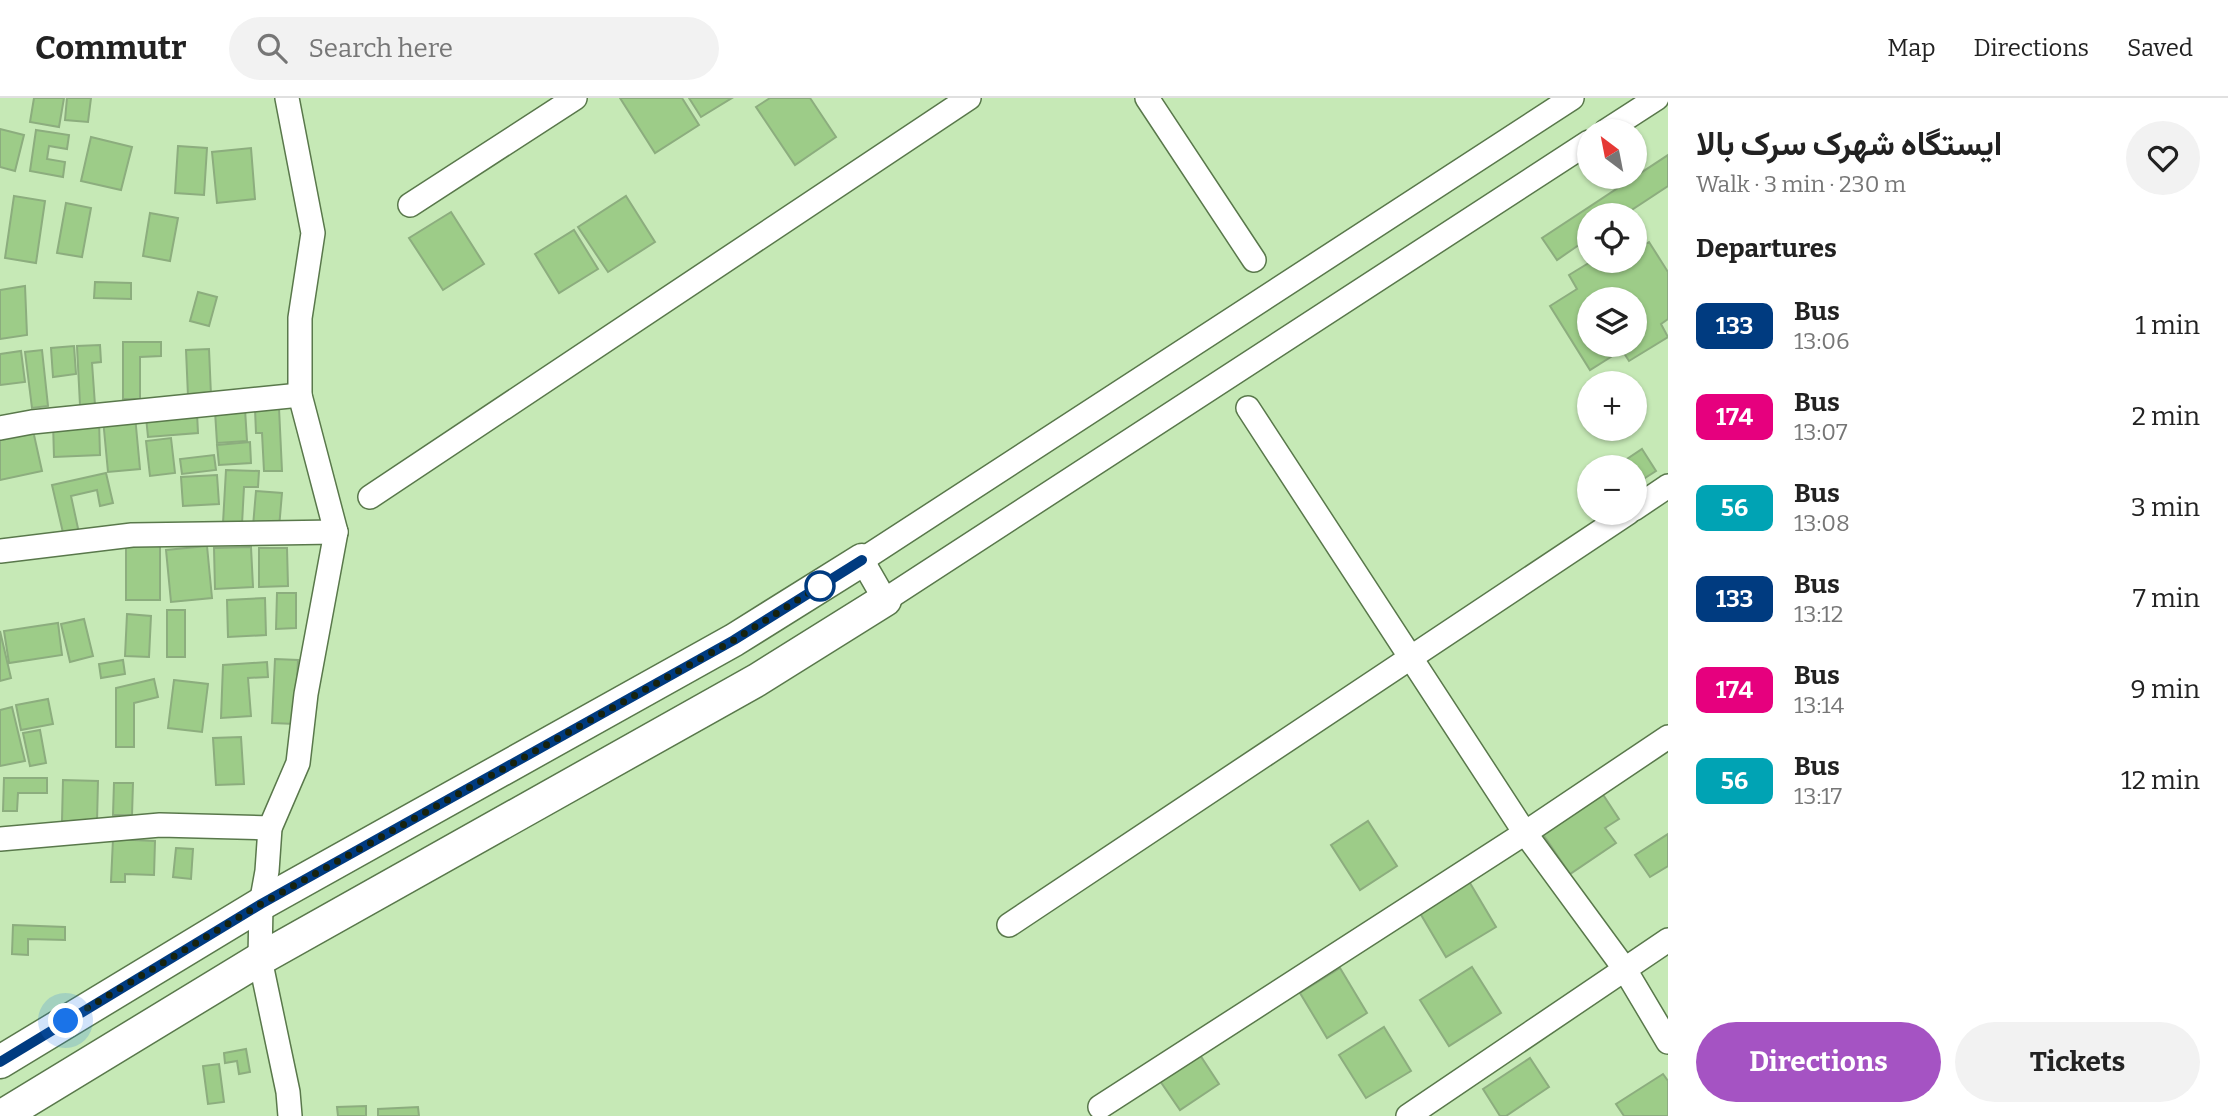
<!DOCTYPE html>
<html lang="en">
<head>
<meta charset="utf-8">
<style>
	:root { --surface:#fff; --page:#f2f2f2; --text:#222; --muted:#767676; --line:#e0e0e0; --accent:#a553c3 }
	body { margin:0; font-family:Bitter,Vazirmatn,serif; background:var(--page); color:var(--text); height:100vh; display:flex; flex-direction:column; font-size:26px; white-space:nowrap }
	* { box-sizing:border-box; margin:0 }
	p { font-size:23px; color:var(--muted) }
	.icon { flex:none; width:38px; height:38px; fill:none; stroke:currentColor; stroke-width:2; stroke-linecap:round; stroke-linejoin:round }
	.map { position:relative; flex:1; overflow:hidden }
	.drawer { display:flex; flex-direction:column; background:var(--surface); width:560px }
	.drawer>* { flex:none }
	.badge { padding:0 14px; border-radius:10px; font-size:24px; line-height:46px }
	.needle { width:46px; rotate:328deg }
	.buttons { position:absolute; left:1577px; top:21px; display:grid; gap:14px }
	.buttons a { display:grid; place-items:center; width:70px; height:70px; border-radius:50%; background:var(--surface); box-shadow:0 2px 5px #0004; font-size:35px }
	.you { position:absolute; width:35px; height:35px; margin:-18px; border:5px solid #fff; border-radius:50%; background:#1a73e8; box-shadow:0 0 0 10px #1a73e833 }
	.map>.badge { position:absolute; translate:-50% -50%; box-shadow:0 0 0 4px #fff }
	h2 { padding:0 28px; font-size:26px; line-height:63px }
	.round { display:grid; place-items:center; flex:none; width:74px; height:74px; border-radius:37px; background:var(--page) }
	.summary { display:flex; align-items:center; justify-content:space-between; height:119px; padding:0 28px }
	h1 { font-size:33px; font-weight:700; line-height:52px }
	.cta { display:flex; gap:14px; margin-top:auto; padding:14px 28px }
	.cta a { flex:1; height:80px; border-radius:42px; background:var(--accent); color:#fff; font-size:28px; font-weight:700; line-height:80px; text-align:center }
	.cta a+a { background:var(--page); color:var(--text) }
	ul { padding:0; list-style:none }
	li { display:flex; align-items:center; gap:21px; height:91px; padding:0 28px }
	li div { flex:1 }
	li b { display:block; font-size:26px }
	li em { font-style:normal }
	li .badge { min-width:77px; font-weight:700; text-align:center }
	header { display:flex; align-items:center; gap:42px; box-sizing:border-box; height:98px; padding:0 35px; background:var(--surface); border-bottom:2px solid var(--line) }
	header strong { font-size:33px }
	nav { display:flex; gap:38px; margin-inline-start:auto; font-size:24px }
	.search { width:490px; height:63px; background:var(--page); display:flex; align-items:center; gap:18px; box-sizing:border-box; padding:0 24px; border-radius:38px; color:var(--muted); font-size:26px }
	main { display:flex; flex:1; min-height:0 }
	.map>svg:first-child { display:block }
	.building { fill:#9dcc88; stroke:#8cad7e; stroke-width:2; fill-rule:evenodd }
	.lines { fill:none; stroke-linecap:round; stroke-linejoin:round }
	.street-casing { stroke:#59784b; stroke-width:26 }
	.secondary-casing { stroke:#59784b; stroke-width:35 }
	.street { stroke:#fff; stroke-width:23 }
	.secondary { stroke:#fff; stroke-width:32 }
	.line-casing { stroke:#fff; stroke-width:16 }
	.line { stroke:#003b80; stroke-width:10 }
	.walk { stroke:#162310; stroke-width:7; stroke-dasharray:0 12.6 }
	.stop-dot { fill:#fff; stroke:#003b80; stroke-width:3.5 }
</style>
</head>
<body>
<header>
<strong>Commutr</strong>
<div class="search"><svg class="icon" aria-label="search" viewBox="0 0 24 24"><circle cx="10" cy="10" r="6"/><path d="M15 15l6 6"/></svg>Search here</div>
<nav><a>Map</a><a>Directions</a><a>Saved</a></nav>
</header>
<main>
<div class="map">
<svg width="1668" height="1018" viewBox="0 0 1668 1018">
	<rect width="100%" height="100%" fill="#c6e9b6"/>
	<!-- building -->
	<g class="building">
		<polygon points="34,0 64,0 59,29 30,24"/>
		<polygon points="67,0 91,0 88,24 65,22"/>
		<polygon points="620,0 682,0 699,27 655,55"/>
		<polygon points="689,0 732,0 701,19"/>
		<polygon points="770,0 810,0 836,39 795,67 756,9"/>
		<polygon points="0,31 24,37 15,73 0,69"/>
		<polygon points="36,32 69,37 67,51 49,48 47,61 65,64 63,79 30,73"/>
		<polygon points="91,39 132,49 121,92 81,83"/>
		<polygon points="178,48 207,50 204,97 175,95"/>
		<polygon points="251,50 255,101 217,105 212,54"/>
		<polygon points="1668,57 1668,88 1624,117 1589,117 1589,140 1557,162 1542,140"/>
		<polygon points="14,98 45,103 36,165 5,160"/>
		<polygon points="626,98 655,144 608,174 578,129"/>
		<polygon points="66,105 91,110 82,159 57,155"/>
		<polygon points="451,114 484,166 443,192 409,140"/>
		<polygon points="150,115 178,120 170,163 143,158"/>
		<polygon points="574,132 598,171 559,195 535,156"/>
		<path d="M1649,144l19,30v47l-7,5 7,13 -39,24 -7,-11 -32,20 -40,-64 27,-17 -8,-14 23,-14h42v-10zM1589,201h45v46h-45z"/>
		<polygon points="95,184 131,185 131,201 94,200"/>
		<polygon points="25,188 27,237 0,241 0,192"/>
		<polygon points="198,194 217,199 209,228 190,223"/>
		<polygon points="123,244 161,244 161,258 140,259 140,301 123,301"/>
		<polygon points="100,247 101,264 92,265 95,307 80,307 77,248"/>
		<polygon points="74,248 76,276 53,279 51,250"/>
		<polygon points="209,251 211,297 188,298 186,252"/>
		<polygon points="42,252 48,308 32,310 25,254"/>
		<polygon points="21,253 25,284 0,287 0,256"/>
		<polygon points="279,310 282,373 264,373 262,335 256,335 255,311"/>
		<polygon points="245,311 247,343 217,345 215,313"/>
		<polygon points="197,315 198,335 148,339 146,319"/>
		<polygon points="135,318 140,371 108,374 103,321"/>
		<polygon points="99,322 100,357 54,359 53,324"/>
		<polygon points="32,328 42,373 0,382 0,333"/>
		<polygon points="171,340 175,375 150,378 146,343"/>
		<polygon points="250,344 251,365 219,367 217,347"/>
		<polygon points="1642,351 1656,373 1634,387 1634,369 1615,369"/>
		<polygon points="214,357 216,372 182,376 180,361"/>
		<polygon points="226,372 259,373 258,389 244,389 242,426 223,425"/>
		<polygon points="106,375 113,405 100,408 97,392 71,398 79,435 64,439 52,387"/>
		<polygon points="217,377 219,406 183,408 181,379"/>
		<polygon points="256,393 282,395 279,430 253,428"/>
		<rect x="126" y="447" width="34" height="55"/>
		<polygon points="207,448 212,500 171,504 166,452"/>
		<polygon points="251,449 253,489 215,491 214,450"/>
		<polygon points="259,450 287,450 288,488 259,489"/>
		<polygon points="277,495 296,495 296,530 276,531"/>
		<polygon points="265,500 266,537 228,539 227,502"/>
		<rect x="167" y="512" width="18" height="47"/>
		<polygon points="127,516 151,518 149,559 125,558"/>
		<polygon points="84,521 93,558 70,564 61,526"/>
		<polygon points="58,525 62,557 9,565 4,533"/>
		<polygon points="0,533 11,580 0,583"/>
		<polygon points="275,561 298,562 295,626 272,625"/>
		<polygon points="123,562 125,576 101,580 99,566"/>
		<polygon points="267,564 268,579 248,580 251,618 221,620 223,567"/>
		<polygon points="154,581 158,599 134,605 134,649 116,649 116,590"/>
		<polygon points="174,582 208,586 202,634 168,630"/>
		<polygon points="48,601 53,626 21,632 16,607"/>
		<polygon points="12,609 25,663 0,668 0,612"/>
		<polygon points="40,632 46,665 30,668 23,635"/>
		<polygon points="241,639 244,686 216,687 213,640"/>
		<polygon points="4,680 47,680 47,695 18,695 17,713 3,713"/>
		<polygon points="63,682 98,683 97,724 62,723"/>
		<polygon points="114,685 133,685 132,717 113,717"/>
		<polygon points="1598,689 1619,721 1605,730 1616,745 1570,776 1538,729"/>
		<polygon points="1368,723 1397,768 1360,792 1331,747"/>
		<polygon points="1668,736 1668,768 1650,779 1635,757"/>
		<polygon points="113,741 155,743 154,777 125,776 125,784 111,784"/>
		<polygon points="176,750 193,751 191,781 173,779"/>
		<polygon points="1467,780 1496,829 1446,859 1417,810"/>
		<polygon points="13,827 65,829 65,842 28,841 28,857 12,856"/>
		<polygon points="1472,869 1501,915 1449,948 1420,902"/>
		<polygon points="1340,870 1367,915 1327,940 1300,895"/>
		<polygon points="1384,929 1411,973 1366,1000 1339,957"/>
		<polygon points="246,951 250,974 239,976 237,963 225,965 224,955"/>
		<polygon points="1198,954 1219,986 1180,1012 1158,980"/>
		<polygon points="1530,960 1549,989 1506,1018 1500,1018 1483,991"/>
		<polygon points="219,966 224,1004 208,1006 203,968"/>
		<polygon points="1663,976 1668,983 1668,1018 1624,1018 1616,1006"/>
		<polygon points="366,1008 366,1018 338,1018 337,1009"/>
		<polygon points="418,1009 419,1018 378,1018 378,1011"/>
	</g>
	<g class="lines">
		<!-- street casing -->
		<g class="street-casing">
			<g id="street">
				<polyline points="287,0 313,135 300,220 300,297 336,434 306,596 298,665 270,730 267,773 261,806 260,861 288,994 290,1018"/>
				<polyline points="1147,0 1254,162"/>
				<polyline points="1572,0 862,462 885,502 1589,44"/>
				<polyline points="1606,33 1657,0"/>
				<polyline points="410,107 575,0"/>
				<polyline points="1248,310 1525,735 1624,870 1668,944"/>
				<polyline points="0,330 32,324 300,297"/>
				<polyline points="370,399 969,0"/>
				<polyline points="1634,411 1668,388"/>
				<polyline points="0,453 132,437 336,434"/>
				<polyline points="0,741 160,727 270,730"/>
				<polyline points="1009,827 1628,415"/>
				<polyline points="1100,1009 1525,735 1668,639"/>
				<polyline points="1408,1018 1668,842"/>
			</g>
		</g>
		<!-- secondary casing -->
		<g class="secondary-casing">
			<g id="secondary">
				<polyline points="0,964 261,806 734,542 862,462"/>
				<polyline points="2,1018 260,861 757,582 885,502"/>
			</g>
		</g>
		<!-- street -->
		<use href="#street" class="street"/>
		<!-- secondary -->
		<use href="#secondary" class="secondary"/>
	</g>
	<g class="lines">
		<!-- line casing -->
		<g class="line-casing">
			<polyline id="line" points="0,964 261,806 734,542 862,462"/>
		</g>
		<!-- line -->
		<use href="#line" class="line"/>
		<!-- walk -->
		<polyline class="walk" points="66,923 261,806 734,542 820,488"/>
	</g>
	<!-- markers -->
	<circle class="stop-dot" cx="820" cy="488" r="14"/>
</svg>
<div class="buttons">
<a><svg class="needle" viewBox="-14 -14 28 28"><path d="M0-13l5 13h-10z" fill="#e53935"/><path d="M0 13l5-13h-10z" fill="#767676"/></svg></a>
<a><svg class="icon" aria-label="locate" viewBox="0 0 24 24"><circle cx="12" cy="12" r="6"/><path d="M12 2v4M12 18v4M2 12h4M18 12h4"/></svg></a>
<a><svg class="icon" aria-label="layers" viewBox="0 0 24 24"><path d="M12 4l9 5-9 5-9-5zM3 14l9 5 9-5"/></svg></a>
<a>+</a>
<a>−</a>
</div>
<div class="you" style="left:66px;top:923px"></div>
</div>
<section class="drawer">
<div class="summary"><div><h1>ایستگاه شهرک سرک بالا</h1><p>Walk · 3 min · 230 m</p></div><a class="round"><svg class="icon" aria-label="heart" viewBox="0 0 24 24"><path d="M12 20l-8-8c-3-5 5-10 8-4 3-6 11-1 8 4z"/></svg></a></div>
<h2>Departures</h2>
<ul>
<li><span class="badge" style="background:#003b80;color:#fff">133</span><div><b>Bus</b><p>13:06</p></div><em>1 min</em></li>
<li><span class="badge" style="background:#e6007e;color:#fff">174</span><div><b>Bus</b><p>13:07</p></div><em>2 min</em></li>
<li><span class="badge" style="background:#00a3b4;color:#fff">56</span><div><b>Bus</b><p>13:08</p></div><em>3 min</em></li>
<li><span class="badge" style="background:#003b80;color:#fff">133</span><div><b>Bus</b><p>13:12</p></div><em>7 min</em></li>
<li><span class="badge" style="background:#e6007e;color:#fff">174</span><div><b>Bus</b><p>13:14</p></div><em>9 min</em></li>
<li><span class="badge" style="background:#00a3b4;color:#fff">56</span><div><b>Bus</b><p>13:17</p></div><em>12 min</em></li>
</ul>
<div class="cta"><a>Directions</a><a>Tickets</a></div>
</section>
</main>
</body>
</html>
